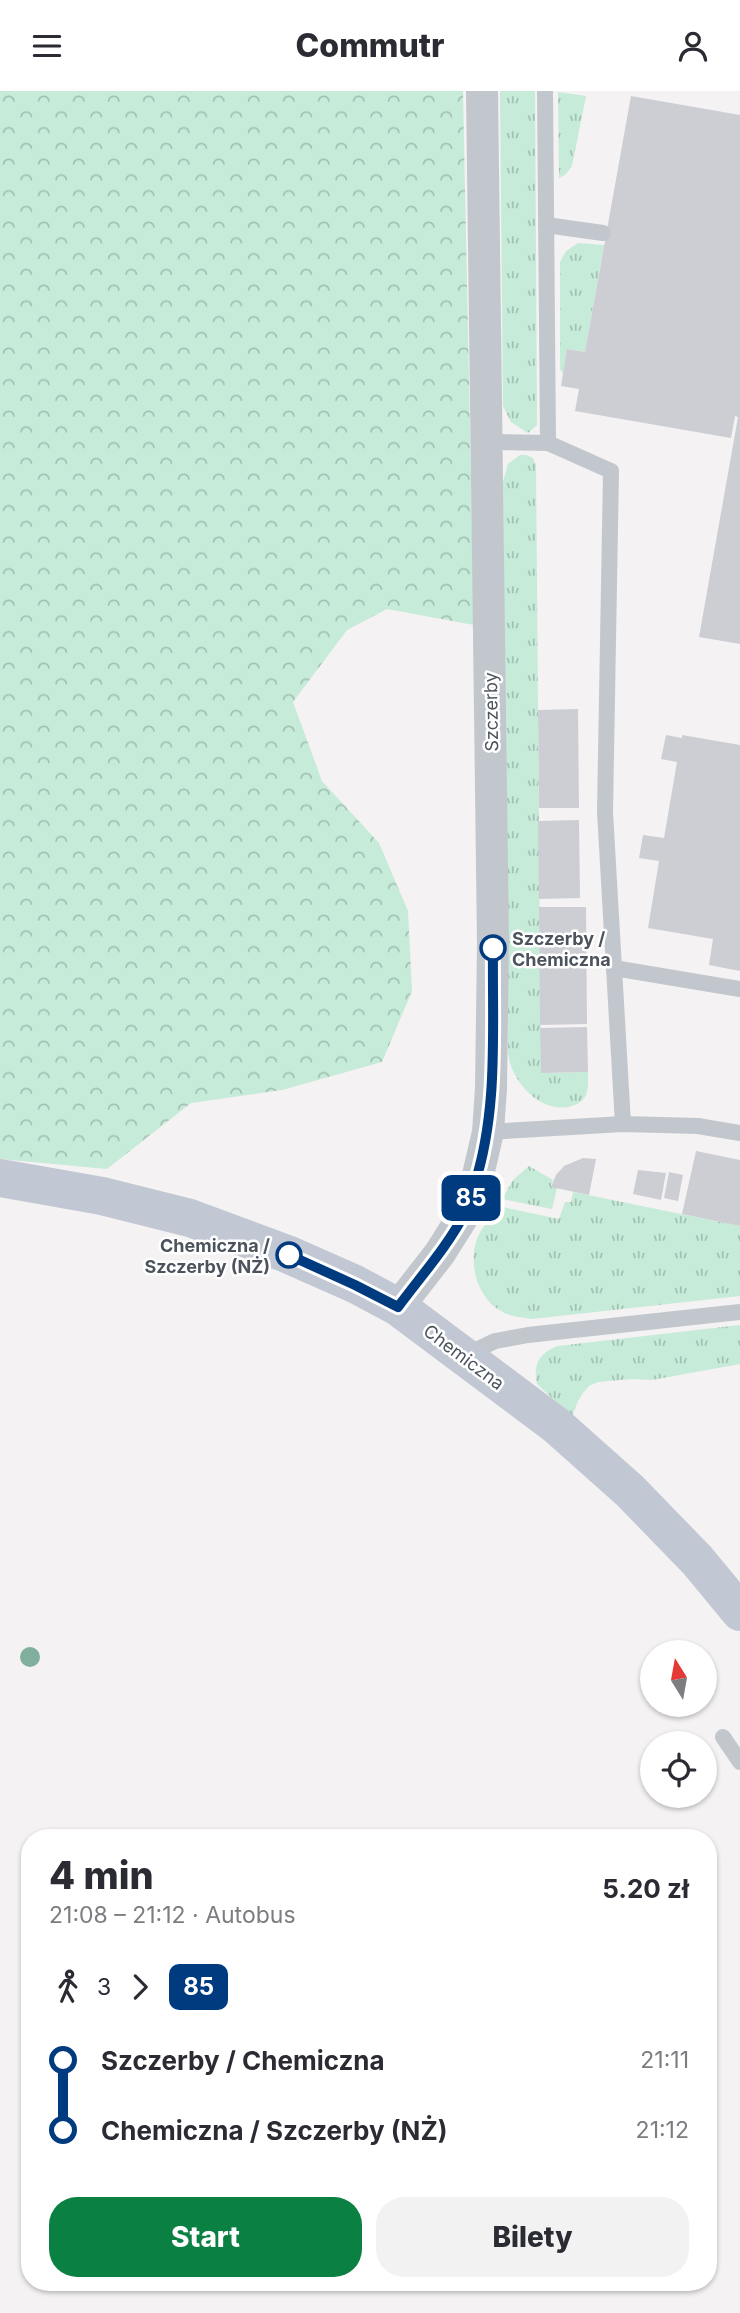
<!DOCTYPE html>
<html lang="pl">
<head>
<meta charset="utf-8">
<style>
	:root { --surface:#fff; --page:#f2f2f3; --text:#2b2b33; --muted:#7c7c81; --accent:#0b8043 }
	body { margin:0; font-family:Inter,sans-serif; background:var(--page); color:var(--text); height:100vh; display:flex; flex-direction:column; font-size:26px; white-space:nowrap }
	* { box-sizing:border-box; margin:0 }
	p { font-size:23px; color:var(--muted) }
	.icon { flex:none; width:38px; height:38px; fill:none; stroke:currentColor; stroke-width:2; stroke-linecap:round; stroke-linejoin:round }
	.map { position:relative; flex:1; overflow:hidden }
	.panel { position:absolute; left:21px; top:1738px; width:696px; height:462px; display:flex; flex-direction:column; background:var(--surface); border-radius:28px; box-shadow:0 2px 5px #0004 }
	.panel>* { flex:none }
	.badge { padding:0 14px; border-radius:10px; font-size:24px; line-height:46px }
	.needle { width:46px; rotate:349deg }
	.buttons { position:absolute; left:640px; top:1549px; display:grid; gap:14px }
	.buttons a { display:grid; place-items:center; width:77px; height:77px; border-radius:50%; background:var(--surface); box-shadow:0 2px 5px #0004; font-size:35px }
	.map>.badge { position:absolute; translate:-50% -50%; box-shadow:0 0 0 4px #fff }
	.legs { display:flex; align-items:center; gap:10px; height:77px; padding:0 28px; font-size:23px }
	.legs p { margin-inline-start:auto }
	.summary { display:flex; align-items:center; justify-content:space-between; height:119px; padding:0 28px }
	h1 { font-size:38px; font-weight:800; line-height:52px }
	.primary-button { display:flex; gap:14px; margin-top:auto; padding:14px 28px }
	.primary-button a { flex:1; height:80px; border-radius:28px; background:var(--accent); color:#fff; font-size:28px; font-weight:800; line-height:80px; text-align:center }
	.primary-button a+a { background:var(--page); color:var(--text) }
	ul { padding:0 28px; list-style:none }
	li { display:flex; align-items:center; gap:24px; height:70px; font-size:26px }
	li i { display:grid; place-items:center; width:10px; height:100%; margin:0 9px; background:currentColor }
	li i::after { content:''; width:18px; height:18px; margin:-9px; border:5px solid; border-radius:50%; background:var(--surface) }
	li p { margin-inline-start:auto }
	li:first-child i { background:linear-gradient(#0000 50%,currentColor 0) }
	li:last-child i { background:linear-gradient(currentColor 50%,#0000 0) }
	header { display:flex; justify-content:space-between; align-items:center; height:91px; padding:0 28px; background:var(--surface); font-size:32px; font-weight:800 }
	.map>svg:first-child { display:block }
	.grass { fill:url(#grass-tufts) }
	.forest { fill:url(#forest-crowns) }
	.building { fill:#cdced3 }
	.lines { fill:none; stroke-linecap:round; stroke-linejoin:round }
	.lane { stroke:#c2c7ce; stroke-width:16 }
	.street { stroke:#c2c7ce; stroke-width:32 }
	.secondary { stroke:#c2c8d3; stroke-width:38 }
	.tree { fill:#81af9d }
	.line-1-casing { stroke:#fff; stroke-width:16 }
	.line-1 { stroke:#003b80; stroke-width:10 }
	.stop-1-dot { fill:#fff; stroke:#003b80; stroke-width:3.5 }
	.labels { text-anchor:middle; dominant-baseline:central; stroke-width:5; stroke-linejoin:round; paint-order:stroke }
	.street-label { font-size:18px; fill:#4c535d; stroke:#fff }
	.stop-label { font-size:18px; font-weight:bold; fill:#4c535d; stroke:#fff; text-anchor:start }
</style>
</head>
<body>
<header><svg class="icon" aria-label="menu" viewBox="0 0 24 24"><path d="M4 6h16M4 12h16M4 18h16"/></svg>Commutr<svg class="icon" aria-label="person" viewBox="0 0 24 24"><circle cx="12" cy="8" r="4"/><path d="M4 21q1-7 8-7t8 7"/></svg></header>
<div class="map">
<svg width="740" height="2222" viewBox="0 0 740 2222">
	<defs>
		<pattern id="grass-tufts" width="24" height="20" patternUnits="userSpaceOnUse" patternTransform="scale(1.75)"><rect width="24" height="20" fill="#c6ebd9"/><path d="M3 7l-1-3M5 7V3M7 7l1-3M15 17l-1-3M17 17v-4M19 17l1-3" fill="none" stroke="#a3c1b3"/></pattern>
		<pattern id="forest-crowns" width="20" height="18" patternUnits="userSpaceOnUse" patternTransform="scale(1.75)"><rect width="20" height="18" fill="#c6ebd9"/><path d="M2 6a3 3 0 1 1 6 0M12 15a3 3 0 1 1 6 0" fill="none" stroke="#a3c1b3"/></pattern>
	</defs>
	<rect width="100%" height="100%" fill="#f4f2f2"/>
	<!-- grass -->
	<g class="grass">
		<polygon points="500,0 535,0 537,334 528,342 511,331 503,315"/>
		<polygon points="558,1 586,5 572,75 565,84 559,87"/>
		<polygon points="578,152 604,154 585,261 568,258 563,283 560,278 560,171 566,160"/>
		<path d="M520,364h6l7,3 3,7 5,608 47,-1c0,7 1,16 -2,23 -3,7 -10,10 -18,12 -29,5 -57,-26 -60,-54l-5,-571 5,-18z"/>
		<polygon points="529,1075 553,1089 551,1095 557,1097 552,1118 502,1108 513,1089"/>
		<path d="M573,1101l167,34v70l-208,23c-11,-2 -22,-2 -31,-8 -24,-13 -33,-48 -24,-72 5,-12 14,-22 21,-33l61,13 6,-17h6z"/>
		<path d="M740,1234v39l-88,16 -20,-1 -34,3 -9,4 -6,7 -5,8 -6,16 -35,-33c-4,-20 2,-31 21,-38z"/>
	</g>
	<!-- forest -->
	<polygon class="forest" points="0,0 463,0 474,534 387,518 347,539 293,611 322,690 379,752 408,820 412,900 382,971 282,999 191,1012 107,1078 0,1068"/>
	<!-- building -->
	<g class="building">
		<polygon points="631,5 740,24 740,553 699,546 738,326 735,325 731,347 575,320 579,298 561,295 567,258 585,261"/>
		<polygon points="578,618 579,717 539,717 538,619"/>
		<polygon points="666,644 682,647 682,644 740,654 740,880 709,874 713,848 648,837 659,770 639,767 643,744 664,747 677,671 661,668"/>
		<polygon points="579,729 580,807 539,808 538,730"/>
		<polygon points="539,816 586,816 587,933 540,934"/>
		<polygon points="587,936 588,981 541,982 540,937"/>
		<polygon points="696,1060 740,1069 740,1135 682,1123"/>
		<polygon points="583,1067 596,1068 589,1104 551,1096 556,1084 564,1075"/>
		<polygon points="638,1079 666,1082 661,1109 633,1103"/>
		<polygon points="669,1081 683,1084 678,1110 664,1107"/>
	</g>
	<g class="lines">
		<!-- lane -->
		<g class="lane">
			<polyline points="546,134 603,142"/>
			<polyline points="488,351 548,352 545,0"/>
			<polyline points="548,352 611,380 605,721 623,1033"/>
			<polyline points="614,877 740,898"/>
			<polyline points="488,1041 623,1033 698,1035 740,1042"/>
			<polyline points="466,1264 495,1250 528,1244 740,1221"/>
			<polyline points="723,1646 740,1671"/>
		</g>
		<!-- street -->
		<polyline class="street" points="398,1216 440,1162 467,1119 478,1084 488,1041 491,997 493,853 482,0"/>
		<!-- secondary -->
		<polyline class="secondary" points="0,1087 102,1105 190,1127 287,1163 355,1193 398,1216 557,1335 630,1400 697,1469 740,1521"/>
	</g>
	<!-- trees -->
	<circle class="tree" cx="30" cy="1566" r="10"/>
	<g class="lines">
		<!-- line-1 casing -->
		<g class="line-1-casing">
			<path id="line-1" d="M289,1164l66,30 43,22c23,-31 50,-61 68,-96 4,-7 6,-17 8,-25 25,-76 18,-159 19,-238"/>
		</g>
		<!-- line-1 -->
		<use href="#line-1" class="line-1"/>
	</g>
	<!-- markers -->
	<g class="stop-1-dot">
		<circle cx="493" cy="857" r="12"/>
		<circle cx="289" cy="1164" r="12"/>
	</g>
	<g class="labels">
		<!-- street labels -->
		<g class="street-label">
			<text transform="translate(491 621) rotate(-91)">Szczerby</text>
			<text transform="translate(464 1266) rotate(37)">Chemiczna</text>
		</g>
		<!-- stop labels -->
		<g class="stop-label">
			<text x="512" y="847">Szczerby /<tspan x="512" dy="21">Chemiczna</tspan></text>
			<text x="270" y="1154" text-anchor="end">Chemiczna /<tspan x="270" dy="21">Szczerby (NŻ)</tspan></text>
		</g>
	</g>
</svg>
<div class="buttons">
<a><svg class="needle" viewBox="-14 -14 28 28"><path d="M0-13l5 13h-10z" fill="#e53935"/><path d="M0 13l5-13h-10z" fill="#7c7c81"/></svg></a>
<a><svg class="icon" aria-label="locate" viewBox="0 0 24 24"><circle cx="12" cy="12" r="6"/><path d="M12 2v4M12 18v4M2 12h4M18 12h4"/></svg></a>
</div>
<b class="badge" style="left:471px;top:1107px;background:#003b80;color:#fff">85</b>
<section class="panel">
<div class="summary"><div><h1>4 min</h1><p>21:08 – 21:12 · Autobus</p></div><b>5.20 zł</b></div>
<div class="legs"><svg class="icon" aria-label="walk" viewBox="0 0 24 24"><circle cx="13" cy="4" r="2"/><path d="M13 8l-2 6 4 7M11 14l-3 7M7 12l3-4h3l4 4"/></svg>3<svg class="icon" aria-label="forward" viewBox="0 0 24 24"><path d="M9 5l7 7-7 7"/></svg><b class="badge" style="background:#003b80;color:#fff">85</b></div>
<ul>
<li><i style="color:#003b80"></i><b>Szczerby / Chemiczna</b><p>21:11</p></li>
<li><i style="color:#003b80"></i><b>Chemiczna / Szczerby (NŻ)</b><p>21:12</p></li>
</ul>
<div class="primary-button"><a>Start</a><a>Bilety</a></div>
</section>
</div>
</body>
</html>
